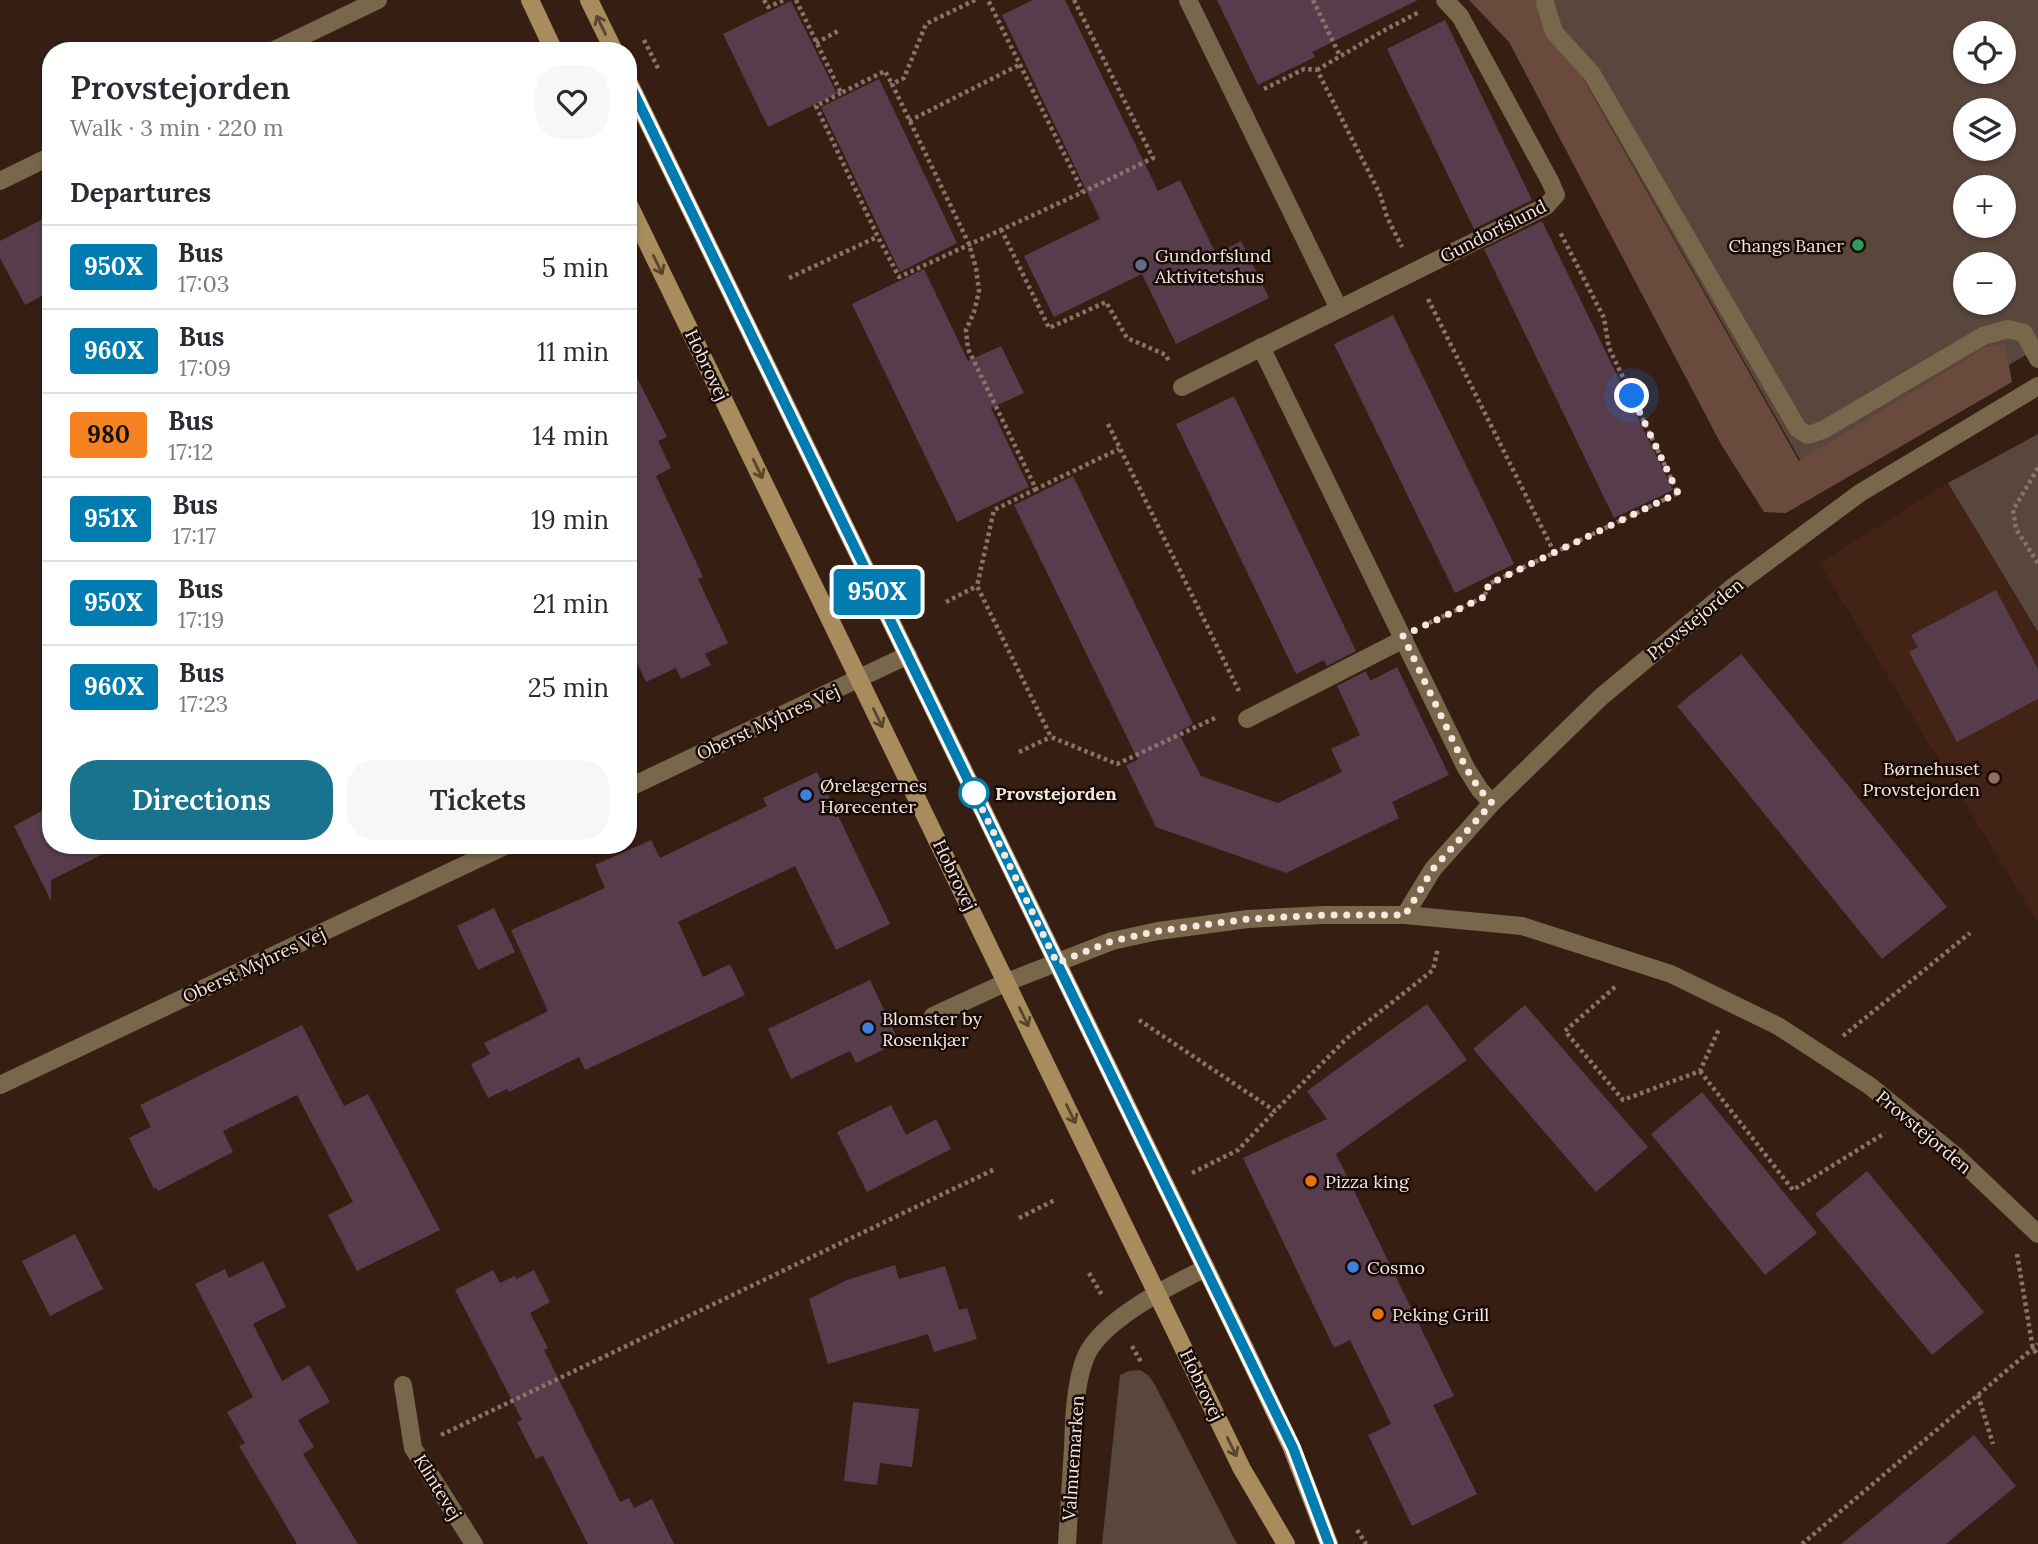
<!DOCTYPE html>
<html lang="en">
<head>
<meta charset="utf-8">
<style>
	:root { --surface:#fff; --page:#f7f7f7; --text:#2b2b33; --muted:#7c7c81; --line:#e1e1e2; --accent:#1a738c }
	body { margin:0; font-family:Lora,serif; background:var(--page); color:var(--text); height:100vh; display:flex; flex-direction:column; font-size:26px; white-space:nowrap }
	* { box-sizing:border-box; margin:0 }
	p { font-size:23px; color:var(--muted) }
	.icon { flex:none; width:38px; height:38px; fill:none; stroke:currentColor; stroke-width:2; stroke-linecap:round; stroke-linejoin:round }
	.map { position:relative; flex:1; overflow:hidden }
	.details { position:absolute; left:42px; top:42px; width:595px; height:812px; display:flex; flex-direction:column; background:var(--surface); border-radius:28px; box-shadow:0 2px 5px #0004 }
	.details>* { flex:none }
	.badge { padding:0 14px; border-radius:5px; font-size:24px; line-height:46px }
	.fabs { position:absolute; left:1953px; top:21px; display:grid; gap:14px }
	.fabs a { display:grid; place-items:center; width:63px; height:63px; border-radius:50%; background:var(--surface); box-shadow:0 2px 5px #0004; font-size:35px }
	.you { position:absolute; width:35px; height:35px; margin:-18px; border:5px solid #fff; border-radius:50%; background:#1a73e8; box-shadow:0 0 0 10px #1a73e833 }
	.map>.badge { position:absolute; translate:-50% -50%; box-shadow:0 0 0 4px #fff }
	h2 { padding:0 28px; font-size:26px; line-height:63px }
	.round { display:grid; place-items:center; flex:none; width:74px; height:74px; border-radius:28px; background:var(--page) }
	.headline { display:flex; align-items:center; justify-content:space-between; height:119px; padding:0 28px }
	h1 { font-size:33px; font-weight:600; line-height:52px }
	.button { display:flex; gap:14px; margin-top:auto; padding:14px 28px }
	.button a { flex:1; height:80px; border-radius:28px; background:var(--accent); color:#fff; font-size:28px; font-weight:600; line-height:80px; text-align:center }
	.button a+a { background:var(--page); color:var(--text) }
	ul { padding:0; list-style:none }
	li { display:flex; align-items:center; gap:21px; height:84px; padding:0 28px; border-top:2px solid var(--line) }
	li div { flex:1 }
	li b { display:block; font-size:26px }
	li em { font-style:normal }
	li .badge { min-width:77px; font-weight:700; text-align:center }
	.map>svg:first-child { display:block }
	.built { fill:#422315 }
	.green { fill:#59463d; fill-rule:evenodd }
	.forest { fill:#694a3d }
	.building { fill:#573d4b }
	.lines { fill:none; stroke-linecap:round; stroke-linejoin:round }
	.path { stroke:#89746b; stroke-width:4.5; stroke-dasharray:3.5 3.5; stroke-linecap:butt }
	.service { stroke:#78674a; stroke-width:18 }
	.minor { stroke:#78674a; stroke-width:18 }
	.secondary { stroke:#a88c5d; stroke-width:18 }
	.oneway { stroke:#58452d }
	.line-casing { stroke:#fff; stroke-width:16 }
	.line { stroke:#007cb0; stroke-width:10 }
	.walk { stroke:#f8e7df; stroke-width:7; stroke-dasharray:0 12.6 }
	.leisure-dot { fill:#2e9e5b; stroke:#160b06; stroke-width:2.5 }
	.service-dot { fill:#5c6f8a; stroke:#160b06; stroke-width:2.5 }
	.education-dot { fill:#8d6e63; stroke:#160b06; stroke-width:2.5 }
	.stop-dot { fill:#fff; stroke:#007cb0; stroke-width:3.5 }
	.shop-dot { fill:#3f7fe0; stroke:#160b06; stroke-width:2.5 }
	.food-dot { fill:#e8710a; stroke:#160b06; stroke-width:2.5 }
	.labels { text-anchor:middle; dominant-baseline:central; stroke-width:5; stroke-linejoin:round; paint-order:stroke }
	.street-label { font-size:18px; fill:#f8e7df; stroke:#160b06 }
	.poi-label { font-size:18px; fill:#f8e7df; stroke:#160b06; text-anchor:start }
	.stop-label { font-size:18px; font-weight:bold; fill:#f8e7df; stroke:#160b06; text-anchor:start }
</style>
</head>
<body>
<div class="map">
<svg width="2038" height="1544" viewBox="0 0 2038 1544">
	<rect width="100%" height="100%" fill="#361e13"/>
	<!-- built -->
	<polygon class="built" points="1948,483 2038,632 2038,923 1819,563"/>
	<!-- green -->
	<g class="green">
		<path d="M1539,0h499v348l-226,133zM1965,33h39v39h-39zM1965,110h39v39h-39zM1965,187h39v39h-39zM1965,264h39v39h-39z"/>
		<polygon points="2038,434 2038,632 1948,483"/>
		<polygon points="1140,1370 1148,1375 1155,1385 1237,1544 1102,1544 1120,1375 1129,1371"/>
	</g>
	<!-- forest -->
	<polygon class="forest" points="1469,0 1539,0 1799,461 1986,347 2005,344 2012,382 1786,513 1764,512 1722,446 1509,42"/>
	<!-- building -->
	<g class="building">
		<polygon points="1033,0 1065,0 1158,191 1180,180 1216,254 1241,241 1269,298 1176,344 1142,274 1054,317 1024,256 1100,219 1002,15"/>
		<polygon points="1217,0 1418,0 1312,52 1315,57 1258,85"/>
		<polygon points="791,1 837,94 768,127 723,34"/>
		<polygon points="1445,20 1532,200 1474,229 1387,49"/>
		<polygon points="879,79 957,243 900,272 821,107"/>
		<polygon points="51,215 51,291 25,305 0,258 0,241"/>
		<polygon points="1542,221 1673,490 1614,518 1484,249"/>
		<polygon points="924,269 968,361 1001,346 1024,393 991,408 1029,487 957,522 852,304"/>
		<polygon points="1393,315 1514,564 1455,593 1334,344"/>
		<polygon points="628,360 667,437 658,441 671,468 656,476 703,577 698,579 728,643 705,654 711,665 681,679 676,668 646,682 628,644"/>
		<polygon points="1234,396 1356,651 1327,666 1324,660 1296,674 1176,424"/>
		<polygon points="1073,476 1193,724 1178,732 1201,776 1278,803 1342,772 1331,749 1360,735 1337,686 1366,671 1370,681 1397,667 1449,775 1392,802 1399,818 1286,873 1156,827 1126,765 1138,760 1014,505"/>
		<polygon points="1996,590 2038,669 2038,699 1957,742 1909,652 1918,647 1911,635"/>
		<polygon points="1741,654 1947,907 1882,959 1677,706"/>
		<polygon points="817,772 890,924 836,950 795,866 678,922 703,977 730,964 745,995 585,1070 579,1057 509,1092 507,1089 488,1098 471,1064 490,1054 484,1043 548,1011 511,930 605,888 595,865 651,840 660,858 767,806 763,798"/>
		<polygon points="51,806 51,845 121,845 51,880 51,901 14,826"/>
		<polygon points="494,908 515,952 478,970 457,926"/>
		<polygon points="870,980 899,1042 856,1063 850,1051 791,1079 768,1029"/>
		<polygon points="1427,1004 1467,1060 1336,1154 1454,1396 1433,1405 1477,1494 1412,1526 1368,1435 1391,1424 1350,1340 1334,1348 1243,1158 1327,1119 1307,1091"/>
		<polygon points="1525,1005 1648,1147 1596,1192 1473,1049"/>
		<polygon points="302,1025 344,1106 368,1094 440,1230 357,1271 328,1215 353,1202 297,1095 223,1131 233,1152 158,1191 156,1188 154,1189 129,1138 151,1127 140,1105"/>
		<polygon points="1702,1092 1817,1233 1765,1275 1651,1134"/>
		<polygon points="891,1105 906,1135 936,1119 951,1149 867,1192 837,1132"/>
		<polygon points="1867,1171 1984,1312 1932,1355 1815,1214"/>
		<polygon points="75,1234 103,1289 50,1316 22,1261"/>
		<polygon points="263,1261 286,1307 253,1324 282,1381 309,1365 330,1402 298,1420 314,1447 303,1454 358,1544 297,1544 239,1446 245,1443 227,1412 253,1397 195,1284 225,1269 229,1278"/>
		<polygon points="895,1265 899,1279 945,1266 959,1310 967,1308 977,1339 934,1352 928,1334 828,1364 809,1299 847,1280"/>
		<polygon points="493,1270 500,1283 515,1276 516,1279 534,1270 550,1302 530,1313 548,1348 544,1350 620,1502 629,1498 634,1508 652,1499 674,1544 588,1544 543,1456 536,1459 517,1422 522,1420 455,1290"/>
		<polygon points="853,1402 919,1409 912,1467 880,1463 877,1485 844,1481"/>
		<polygon points="1974,1435 2016,1486 1946,1544 1841,1544"/>
	</g>
	<g class="lines">
		<!-- path -->
		<g class="path">
			<polyline points="764,0 768,7 784,0"/>
			<polyline points="796,0 841,93 885,71 892,84"/>
			<polyline points="975,0 926,24 904,78 892,84 969,244 976,268 979,291 974,312 966,330 968,349 1036,489 1119,449"/>
			<polyline points="1074,0 1153,158 1083,192"/>
			<polyline points="1313,0 1340,56"/>
			<polyline points="644,40 659,70"/>
			<polyline points="816,43 838,31"/>
			<polyline points="1317,70 1383,31 1419,12"/>
			<polyline points="1264,89 1304,69 1317,70 1380,194 1387,217 1402,247"/>
			<polyline points="841,93 816,106 878,237 899,277 1083,192 988,0"/>
			<polyline points="909,121 1019,65"/>
			<polyline points="1001,229 1049,328 1106,302 1127,338 1166,355 1169,362"/>
			<polyline points="789,278 877,237"/>
			<polyline points="1428,299 1554,552"/>
			<polyline points="1108,424 1239,691"/>
			<polyline points="2038,468 2013,510 2016,529 2038,563"/>
			<polyline points="1036,489 994,510 977,586 1051,737 1117,764 1217,717"/>
			<polyline points="946,602 977,586"/>
			<polyline points="1429,623 1484,597 1489,584 1678,493 1609,348 1604,318 1560,232"/>
			<polyline points="1019,752 1051,737"/>
			<polyline points="1615,987 1565,1031 1623,1100 1700,1071 1719,1029"/>
			<polyline points="1139,1020 1275,1111 1347,1038 1433,970 1438,948"/>
			<polyline points="1843,1036 1970,933"/>
			<polyline points="1700,1071 1793,1190 1885,1133"/>
			<polyline points="1192,1173 1238,1150 1275,1111"/>
			<polyline points="1019,1218 1055,1200"/>
			<polyline points="2017,1254 2033,1349 2038,1355"/>
			<polyline points="1089,1273 1103,1297"/>
			<polyline points="1132,1346 1141,1362"/>
			<polyline points="1978,1395 1993,1444"/>
			<polyline points="441,1435 995,1169"/>
			<polyline points="1357,1530 1366,1544"/>
			<polyline points="1802,1544 2038,1344"/>
		</g>
		<!-- service -->
		<g class="service">
			<polyline points="1445,0 1460,16 1550,181 1556,195 1546,206"/>
			<polyline points="1545,3 1554,32 1592,74 1798,429 1808,435 1823,430 1983,336 2008,329 2024,333 2038,359"/>
			<polyline points="1247,719 1404,639"/>
			<polyline points="933,1016 1007,982"/>
		</g>
		<!-- minor -->
		<g class="minor">
			<polyline points="1188,0 1339,309"/>
			<polyline points="272,51 378,0"/>
			<polyline points="0,181 51,156"/>
			<polyline points="1261,347 1466,768 1480,790 1492,803"/>
			<polyline points="1182,387 1546,206"/>
			<polyline points="628,788 908,655"/>
			<polyline points="1405,915 1433,869 1492,803 1601,697 1733,587 1860,493 2038,386"/>
			<polyline points="1007,982 1112,941 1158,931 1248,919 1324,915 1405,915 1522,926 1671,974 1778,1026 1870,1086 1957,1157 2038,1234"/>
			<polyline points="0,1085 507,845"/>
			<polyline points="403,1385 413,1448 474,1544"/>
			<path d="M1067,1544c2,-32 4,-65 6,-97 1,-28 2,-65 13,-91 16,-36 85,-71 120,-88"/>
		</g>
		<!-- secondary -->
		<g class="secondary">
			<polyline points="530,0 554,51"/>
			<polyline points="589,0 614,51"/>
			<polyline points="628,81 1245,1349 1292,1448 1329,1544"/>
			<polyline points="628,203 1242,1469 1286,1544"/>
		</g>
	</g>
	<!-- one-way arrows -->
	<defs><path id="oneway-shaft" d="M-6 0H5M1.5-3L5.5 0L1.5 3" fill="none" stroke-width="1.6" stroke-linecap="round" stroke-linejoin="round" transform="scale(1.75)"/></defs>
	<g class="oneway">
		<use href="#oneway-shaft" transform="translate(601 25) rotate(-116)"/>
		<use href="#oneway-shaft" transform="translate(658 265) rotate(64)"/>
		<use href="#oneway-shaft" transform="translate(758 469) rotate(64)"/>
		<use href="#oneway-shaft" transform="translate(878 718) rotate(64)"/>
		<use href="#oneway-shaft" transform="translate(1024 1017) rotate(64)"/>
		<use href="#oneway-shaft" transform="translate(1071 1114) rotate(64)"/>
		<use href="#oneway-shaft" transform="translate(1232 1447) rotate(64)"/>
	</g>
	<g class="lines">
		<!-- line casing -->
		<g class="line-casing">
			<polyline id="line" points="628,81 1269,1399 1293,1448 1329,1544"/>
		</g>
		<!-- line -->
		<use href="#line" class="line"/>
		<!-- walk -->
		<polyline class="walk" points="974,793 973,790 1057,963 1112,941 1158,931 1248,919 1324,915 1405,915 1433,869 1492,803 1480,790 1466,768 1403,636 1484,597 1489,584 1678,493 1632,396"/>
	</g>
	<!-- markers -->
	<circle class="leisure-dot" cx="1858" cy="245" r="7"/>
	<circle class="service-dot" cx="1141" cy="265" r="7"/>
	<circle class="education-dot" cx="1994" cy="778" r="7"/>
	<circle class="stop-dot" cx="974" cy="793" r="14"/>
	<g class="shop-dot">
		<circle cx="806" cy="795" r="7"/>
		<circle cx="868" cy="1028" r="7"/>
		<circle cx="1353" cy="1267" r="7"/>
	</g>
	<g class="food-dot">
		<circle cx="1311" cy="1181" r="7"/>
		<circle cx="1378" cy="1314" r="7"/>
	</g>
	<g class="labels">
		<!-- street labels -->
		<g class="street-label">
			<text transform="translate(1493 231) rotate(-27)">Gundorfslund</text>
			<text transform="translate(707 365) rotate(64)">Hobrovej</text>
			<text transform="translate(1695 619) rotate(-39)">Provstejorden</text>
			<text transform="translate(768 722) rotate(-25)">Oberst Myhres Vej</text>
			<text transform="translate(955 875) rotate(64)">Hobrovej</text>
			<text transform="translate(254 965) rotate(-25)">Oberst Myhres Vej</text>
			<text transform="translate(1924 1132) rotate(40)">Provstejorden</text>
			<text transform="translate(1202 1385) rotate(64)">Hobrovej</text>
			<text transform="translate(1073 1458) rotate(-86)">Valmuemarken</text>
			<text transform="translate(438 1487) rotate(58)">Klintevej</text>
		</g>
		<!-- poi labels -->
		<g class="poi-label">
			<text x="1844" y="245" text-anchor="end">Changs Baner</text>
			<text x="1155" y="255">Gundorfslund<tspan x="1155" dy="21">Aktivitetshus</tspan></text>
			<text x="1980" y="768" text-anchor="end">Børnehuset<tspan x="1980" dy="21">Provstejorden</tspan></text>
			<text x="820" y="785">Ørelægernes<tspan x="820" dy="21">Hørecenter</tspan></text>
			<text x="882" y="1018">Blomster by<tspan x="882" dy="21">Rosenkjær</tspan></text>
			<text x="1325" y="1181">Pizza king</text>
			<text x="1367" y="1267">Cosmo</text>
			<text x="1392" y="1314">Peking Grill</text>
		</g>
		<!-- stop labels -->
		<g class="stop-label">
			<text x="995" y="793">Provstejorden</text>
		</g>
	</g>
</svg>
<div class="fabs">
<a><svg class="icon" aria-label="locate" viewBox="0 0 24 24"><circle cx="12" cy="12" r="6"/><path d="M12 2v4M12 18v4M2 12h4M18 12h4"/></svg></a>
<a><svg class="icon" aria-label="layers" viewBox="0 0 24 24"><path d="M12 4l9 5-9 5-9-5zM3 14l9 5 9-5"/></svg></a>
<a>+</a>
<a>−</a>
</div>
<div class="you" style="left:1632px;top:396px"></div>
<b class="badge" style="left:877px;top:592px;background:#007cb0;color:#fff">950X</b>
<section class="details">
<div class="headline"><div><h1>Provstejorden</h1><p>Walk · 3 min · 220 m</p></div><a class="round"><svg class="icon" aria-label="heart" viewBox="0 0 24 24"><path d="M12 20l-8-8c-3-5 5-10 8-4 3-6 11-1 8 4z"/></svg></a></div>
<h2>Departures</h2>
<ul>
<li><span class="badge" style="background:#007cb0;color:#fff">950X</span><div><b>Bus</b><p>17:03</p></div><em>5 min</em></li>
<li><span class="badge" style="background:#007cb0;color:#fff">960X</span><div><b>Bus</b><p>17:09</p></div><em>11 min</em></li>
<li><span class="badge" style="background:#f58220;color:#111">980</span><div><b>Bus</b><p>17:12</p></div><em>14 min</em></li>
<li><span class="badge" style="background:#007cb0;color:#fff">951X</span><div><b>Bus</b><p>17:17</p></div><em>19 min</em></li>
<li><span class="badge" style="background:#007cb0;color:#fff">950X</span><div><b>Bus</b><p>17:19</p></div><em>21 min</em></li>
<li><span class="badge" style="background:#007cb0;color:#fff">960X</span><div><b>Bus</b><p>17:23</p></div><em>25 min</em></li>
</ul>
<div class="button"><a>Directions</a><a>Tickets</a></div>
</section>
</div>
</body>
</html>
